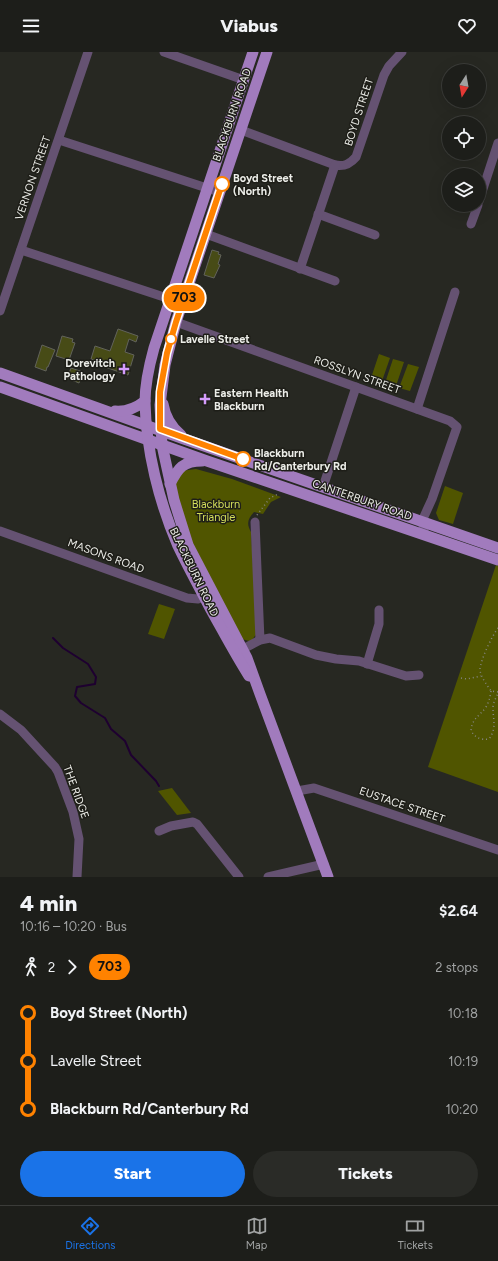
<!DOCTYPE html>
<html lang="en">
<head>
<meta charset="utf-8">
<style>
	:root { --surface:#1d1e1a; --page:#2a2b27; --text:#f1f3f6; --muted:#a0a2a2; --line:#3b3c39; --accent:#1a73e8 }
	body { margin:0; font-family:Figtree,sans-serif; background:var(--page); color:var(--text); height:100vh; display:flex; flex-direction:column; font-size:15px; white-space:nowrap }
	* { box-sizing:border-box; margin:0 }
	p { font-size:13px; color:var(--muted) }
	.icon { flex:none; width:22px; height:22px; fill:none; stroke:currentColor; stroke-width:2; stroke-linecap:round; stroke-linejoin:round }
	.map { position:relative; height:825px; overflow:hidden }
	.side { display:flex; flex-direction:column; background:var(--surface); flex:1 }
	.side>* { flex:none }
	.badge { padding:0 8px; border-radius:13px; font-size:14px; line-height:26px }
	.needle { width:26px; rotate:191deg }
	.tools { position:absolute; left:442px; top:12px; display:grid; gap:8px }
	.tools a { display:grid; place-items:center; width:44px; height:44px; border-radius:50%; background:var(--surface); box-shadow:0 4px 16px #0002,0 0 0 1px var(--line); font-size:20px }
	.map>.badge { position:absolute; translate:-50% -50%; box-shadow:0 0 0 2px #fff }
	.legs { display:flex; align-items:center; gap:6px; height:44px; padding:0 20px; font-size:13px }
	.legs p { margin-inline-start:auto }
	.summary { display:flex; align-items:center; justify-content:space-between; height:68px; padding:0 20px }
	h1 { font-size:22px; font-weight:800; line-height:30px }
	.primary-button { display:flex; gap:8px; margin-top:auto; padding:8px 20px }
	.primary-button a { flex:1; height:46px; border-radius:24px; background:var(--accent); color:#fff; font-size:16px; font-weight:800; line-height:46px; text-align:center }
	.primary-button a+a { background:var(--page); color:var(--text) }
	ul { padding:0 20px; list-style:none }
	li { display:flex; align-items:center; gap:14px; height:48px; font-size:15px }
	li i { display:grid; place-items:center; width:6px; height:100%; margin:0 5px; background:currentColor }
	li i::after { content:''; width:10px; height:10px; margin:-5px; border:3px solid; border-radius:50%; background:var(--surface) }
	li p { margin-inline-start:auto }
	li:first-child i { background:linear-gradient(#0000 50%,currentColor 0) }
	li:last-child i { background:linear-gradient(currentColor 50%,#0000 0) }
	header { display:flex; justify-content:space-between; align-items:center; height:52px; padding:0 20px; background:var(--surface); font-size:18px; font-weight:800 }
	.tabs { display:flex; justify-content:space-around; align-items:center; height:56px; border-top:1px solid var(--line); background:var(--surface); font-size:11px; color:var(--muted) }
	.tabs a { display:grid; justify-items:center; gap:2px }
	.tabs .active { color:var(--accent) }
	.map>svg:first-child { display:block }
	.green { fill:#505500 }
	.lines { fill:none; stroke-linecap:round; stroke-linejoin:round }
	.stream { stroke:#1e0030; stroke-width:2 }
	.building { fill:#474b16; stroke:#62635b }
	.path { stroke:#858680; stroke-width:1.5; stroke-dasharray:1 3; stroke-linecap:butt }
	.minor { stroke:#655272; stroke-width:9 }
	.major { stroke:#a17bbd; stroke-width:11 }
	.line-1-casing { stroke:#fff; stroke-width:9 }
	.line-1 { stroke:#ff8200; stroke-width:6 }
	.stop-1-dot { fill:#fff; stroke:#ff8200; stroke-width:2 }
	.poi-dot { fill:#d49cfc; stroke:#1e1e18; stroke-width:1.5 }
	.labels { text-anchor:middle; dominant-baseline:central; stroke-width:3; stroke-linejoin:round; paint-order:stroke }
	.street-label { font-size:11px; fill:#ecede8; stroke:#1e1e18 }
	.stop-label { font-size:11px; font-weight:bold; fill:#ecede8; stroke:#1e1e18; text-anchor:start }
	.poi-label { font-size:11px; font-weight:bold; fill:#ecede8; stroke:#1e1e18; text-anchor:end }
	.park-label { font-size:11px; fill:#d4de5a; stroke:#1e1e18 }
</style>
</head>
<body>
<header><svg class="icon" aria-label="menu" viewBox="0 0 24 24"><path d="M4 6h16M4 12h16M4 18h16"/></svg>Viabus<svg class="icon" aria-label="heart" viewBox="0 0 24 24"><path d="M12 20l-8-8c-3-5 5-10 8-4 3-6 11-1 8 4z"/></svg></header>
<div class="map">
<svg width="498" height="825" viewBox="0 0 498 825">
	<rect width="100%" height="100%" fill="#272822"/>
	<!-- green -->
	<g class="green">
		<polygon points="379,302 390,306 382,329 371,326"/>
		<polygon points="393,307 404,310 396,334 385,331"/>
		<polygon points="408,312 419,315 410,339 399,336"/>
		<path d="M196,417l36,10 49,18 -10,5 -8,12 -9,-2c-6,7 -8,11 -3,20l6,101 -5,7 -3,1 -7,-2 -54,-104 -9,-31 -4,-23 6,-10z"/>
		<polygon points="445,434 463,441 453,472 439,468 436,461"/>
		<polygon points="496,513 498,514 498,740 428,715"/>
		<polygon points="159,552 175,557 164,587 148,582"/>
		<polygon points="172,736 191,761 177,763 158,739"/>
	</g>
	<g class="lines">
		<!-- stream -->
		<polyline class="stream" points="53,586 63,596 88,612 96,625 95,632 77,635 75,644 81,651 105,666 111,677 125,689 131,703 156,729 159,734"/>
	</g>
	<!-- building -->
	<g class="building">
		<polygon points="212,198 219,200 218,202 221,203 218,212 220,213 214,226 204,223"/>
		<polygon points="118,277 138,284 136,290 129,287 125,300 134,303 128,323 105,315 106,312 91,307 95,294 110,299"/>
		<polygon points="62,284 73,287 72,290 75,291 69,308 56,304"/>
		<polygon points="42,293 55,298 48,315 47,315 46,319 35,315"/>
		<polygon points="71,316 83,320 79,331 67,326"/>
	</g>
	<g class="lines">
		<!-- path -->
		<g class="path">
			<polyline points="257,463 270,446 278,442"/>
			<path d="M498,576c-6,8 -17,31 -18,41 0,7 7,16 11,22l7,1"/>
			<polyline points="461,626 467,627 481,624"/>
			<path d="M491,639c-1,6 -2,11 -5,16 -7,10 -14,11 -15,24 5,7 9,9 18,8 8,-11 4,-19 4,-31 0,-5 3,-10 5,-15"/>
		</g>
		<!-- minor -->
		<g class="minor">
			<polyline points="164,0 244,28"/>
			<path d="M241,78l94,35c9,2 15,-1 21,-8l28,-82 5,-9 13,-14"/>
			<polyline points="59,88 213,138"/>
			<polyline points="479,149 498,91"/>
			<polyline points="318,162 375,183"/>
			<polyline points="471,172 478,153"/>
			<polyline points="206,182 335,229"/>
			<polyline points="21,198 170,247"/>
			<polyline points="300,217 335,113"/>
			<polyline points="0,259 88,0"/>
			<polyline points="176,270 450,369 457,375 432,447 422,469 425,483"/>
			<polyline points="417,357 455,240"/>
			<polyline points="323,435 356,335"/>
			<polyline points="255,470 260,588"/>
			<polyline points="0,479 187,546 198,547 204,545"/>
			<polyline points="243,597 260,588 270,586 316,603 336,607 359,609 406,624 419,623"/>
			<polyline points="367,612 379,572 379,558"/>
			<polyline points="0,662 21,678 55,715 58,720 73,760 79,787 77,825"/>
			<polyline points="297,739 314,736 498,798"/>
			<polyline points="159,779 171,774 193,770 197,772 239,825"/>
			<polyline points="268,825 324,812"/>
		</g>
		<!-- major -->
		<g class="major">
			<polyline points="267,0 176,270 165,313 160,353 162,393 174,448 188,493 247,606 260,642 328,825"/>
			<polyline points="0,321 184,387 498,496"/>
			<polyline points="0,335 207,409 498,508"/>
			<path d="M163,352c2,12 8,23 18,31"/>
			<path d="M115,359c12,1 21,-3 30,-10"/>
			<path d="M170,432c8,-16 13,-23 32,-23"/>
			<path d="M249,624c-14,-22 -26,-45 -39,-68 -11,-21 -22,-41 -32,-62 -19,-44 -32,-96 -33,-144 0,-18 4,-36 9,-54l99,-296"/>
		</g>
	</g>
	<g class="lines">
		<!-- line-1 casing -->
		<g class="line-1-casing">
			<polyline id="line-1" points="222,132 176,270 167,301 160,340 160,377 243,407"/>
		</g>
		<!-- line-1 -->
		<use href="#line-1" class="line-1"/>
	</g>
	<!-- markers -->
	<g class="stop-1-dot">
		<circle cx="222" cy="132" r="7"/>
		<circle cx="171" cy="287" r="5"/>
		<circle cx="243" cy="407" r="7"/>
	</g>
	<g class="poi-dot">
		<path d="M122 311h4v4h4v4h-4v4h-4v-4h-4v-4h4z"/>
		<path d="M203 341h4v4h4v4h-4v4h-4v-4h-4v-4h4z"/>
	</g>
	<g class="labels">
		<!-- street labels -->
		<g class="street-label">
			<text transform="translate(359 60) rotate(-72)">BOYD STREET</text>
			<text transform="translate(232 63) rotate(-71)">BLACKBURN ROAD</text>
			<text transform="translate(33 126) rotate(-71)">VERNON STREET</text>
			<text transform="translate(357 323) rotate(20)">ROSSLYN STREET</text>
			<text transform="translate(362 448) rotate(19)">CANTERBURY ROAD</text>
			<text transform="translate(106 504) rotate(20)">MASONS ROAD</text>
			<text transform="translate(194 520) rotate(64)">BLACKBURN ROAD</text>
			<text transform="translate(76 740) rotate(70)">THE RIDGE</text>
			<text transform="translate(402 753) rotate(19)">EUSTACE STREET</text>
		</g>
		<!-- stop labels -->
		<g class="stop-label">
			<text x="233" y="126">Boyd Street<tspan x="233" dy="13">(North)</tspan></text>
			<text x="180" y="287">Lavelle Street</text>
			<text x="254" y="401">Blackburn<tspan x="254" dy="13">Rd/Canterbury Rd</tspan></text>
		</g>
		<!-- poi labels -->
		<g class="poi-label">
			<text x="115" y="311">Dorevitch<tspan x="115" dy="13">Pathology</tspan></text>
			<text x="214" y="341" text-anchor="start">Eastern Health<tspan x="214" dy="13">Blackburn</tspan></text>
		</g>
		<!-- park labels -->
		<g class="park-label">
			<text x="216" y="452">Blackburn<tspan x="216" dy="13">Triangle</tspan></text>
		</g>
	</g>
</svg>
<div class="tools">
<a><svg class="needle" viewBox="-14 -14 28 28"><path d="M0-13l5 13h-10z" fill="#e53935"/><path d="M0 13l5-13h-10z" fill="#a0a2a2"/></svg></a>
<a><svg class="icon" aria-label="locate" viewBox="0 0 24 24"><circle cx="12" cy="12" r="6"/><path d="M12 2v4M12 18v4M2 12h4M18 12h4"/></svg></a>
<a><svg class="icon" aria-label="layers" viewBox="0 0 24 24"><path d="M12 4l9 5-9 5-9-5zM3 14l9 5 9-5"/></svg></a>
</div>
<b class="badge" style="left:184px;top:246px;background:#ff8200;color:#111">703</b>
</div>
<section class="side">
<div class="summary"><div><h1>4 min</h1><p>10:16 – 10:20 · Bus</p></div><b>$2.64</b></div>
<div class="legs"><svg class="icon" aria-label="walk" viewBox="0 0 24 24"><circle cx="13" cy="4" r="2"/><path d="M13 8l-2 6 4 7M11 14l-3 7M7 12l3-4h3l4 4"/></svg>2<svg class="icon" aria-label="forward" viewBox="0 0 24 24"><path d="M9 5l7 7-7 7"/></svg><b class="badge" style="background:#ff8200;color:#111">703</b><p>2 stops</p></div>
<ul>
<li><i style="color:#ff8200"></i><b>Boyd Street (North)</b><p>10:18</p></li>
<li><i style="color:#ff8200"></i><span>Lavelle Street</span><p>10:19</p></li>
<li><i style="color:#ff8200"></i><b>Blackburn Rd/Canterbury Rd</b><p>10:20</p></li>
</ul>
<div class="primary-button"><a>Start</a><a>Tickets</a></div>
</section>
<nav class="tabs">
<a class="active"><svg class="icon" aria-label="directions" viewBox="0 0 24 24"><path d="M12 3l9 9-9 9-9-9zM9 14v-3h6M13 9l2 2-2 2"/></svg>Directions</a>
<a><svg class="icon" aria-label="map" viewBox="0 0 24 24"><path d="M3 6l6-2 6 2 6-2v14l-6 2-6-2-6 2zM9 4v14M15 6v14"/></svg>Map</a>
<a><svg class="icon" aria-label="tickets" viewBox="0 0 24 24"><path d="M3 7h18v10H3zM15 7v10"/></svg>Tickets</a>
</nav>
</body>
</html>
